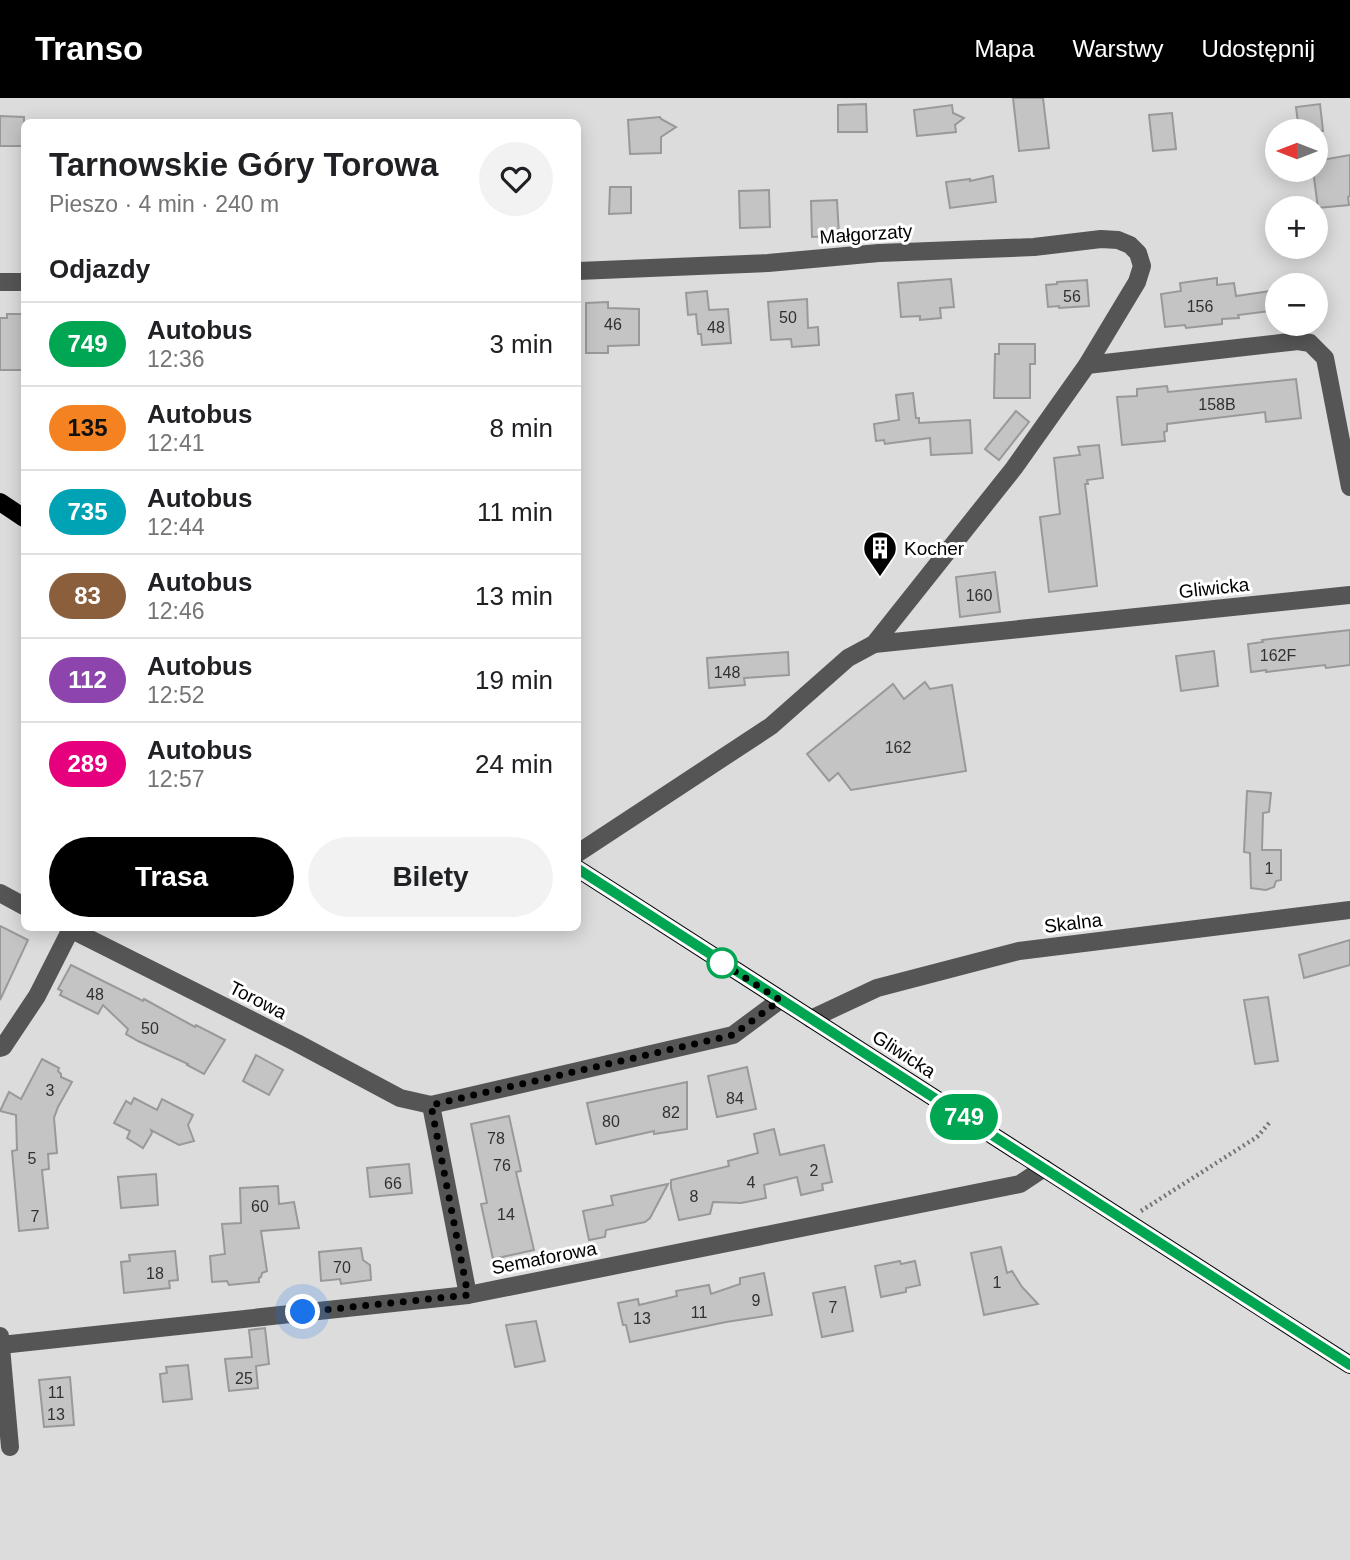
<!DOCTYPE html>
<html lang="pl">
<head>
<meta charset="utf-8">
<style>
	:root { --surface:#fff; --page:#f2f2f2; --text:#202124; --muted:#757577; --line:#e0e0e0; --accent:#000 }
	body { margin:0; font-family:Helvetica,sans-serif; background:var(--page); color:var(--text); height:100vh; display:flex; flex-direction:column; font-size:26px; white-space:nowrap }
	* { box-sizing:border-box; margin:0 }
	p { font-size:23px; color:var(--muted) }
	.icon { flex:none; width:38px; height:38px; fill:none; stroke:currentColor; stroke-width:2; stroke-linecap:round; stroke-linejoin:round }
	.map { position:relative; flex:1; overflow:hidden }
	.side { position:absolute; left:21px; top:21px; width:560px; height:812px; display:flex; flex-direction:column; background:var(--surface); border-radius:10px; box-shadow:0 4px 18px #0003 }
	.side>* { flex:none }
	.badge { padding:0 14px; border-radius:23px; font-size:24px; line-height:46px }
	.needle { width:46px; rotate:270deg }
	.buttons { position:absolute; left:1265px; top:21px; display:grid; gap:14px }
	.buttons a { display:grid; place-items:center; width:63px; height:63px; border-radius:50%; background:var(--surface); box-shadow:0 4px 18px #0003; font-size:35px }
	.you { position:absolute; width:35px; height:35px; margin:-18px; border:5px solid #fff; border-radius:50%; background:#1a73e8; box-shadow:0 0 0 10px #1a73e833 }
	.map>.badge { position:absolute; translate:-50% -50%; box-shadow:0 0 0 4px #fff }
	h2 { padding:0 28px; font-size:26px; line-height:63px }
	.round { display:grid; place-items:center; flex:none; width:74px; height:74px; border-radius:37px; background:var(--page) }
	.overview { display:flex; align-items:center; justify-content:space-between; height:119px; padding:0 28px }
	h1 { font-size:33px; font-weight:800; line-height:52px }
	.action { display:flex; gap:14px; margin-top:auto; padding:14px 28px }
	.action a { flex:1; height:80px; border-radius:42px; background:var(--accent); color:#fff; font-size:28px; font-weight:800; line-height:80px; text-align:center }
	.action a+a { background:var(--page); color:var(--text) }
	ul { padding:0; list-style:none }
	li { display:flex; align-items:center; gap:21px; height:84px; padding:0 28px; border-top:2px solid var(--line) }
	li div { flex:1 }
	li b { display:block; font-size:26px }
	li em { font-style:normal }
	li .badge { min-width:77px; font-weight:700; text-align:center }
	header { display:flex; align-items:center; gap:42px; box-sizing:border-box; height:98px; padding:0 35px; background:var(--accent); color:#fff }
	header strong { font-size:33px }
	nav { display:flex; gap:38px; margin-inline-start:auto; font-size:24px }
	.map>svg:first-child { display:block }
	.green { fill:#dcdcdc; fill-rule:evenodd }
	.building { fill:#c4c4c4; stroke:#999; stroke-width:2 }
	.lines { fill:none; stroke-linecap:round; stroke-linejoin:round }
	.path { stroke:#777; stroke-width:4.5; stroke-dasharray:2 3.5; stroke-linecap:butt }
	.minor { stroke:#555; stroke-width:18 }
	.major { stroke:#000; stroke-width:18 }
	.line-casing { stroke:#fff; stroke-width:16 }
	.line { stroke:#00a651; stroke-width:10 }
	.walk { stroke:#000; stroke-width:7; stroke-dasharray:0 12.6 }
	.stop-dot { fill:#fff; stroke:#00a651; stroke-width:3.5 }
	.labels { text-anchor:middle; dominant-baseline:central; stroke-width:6; stroke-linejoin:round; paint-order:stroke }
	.number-label { font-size:16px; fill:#313131 }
	.street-label { font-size:19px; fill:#000; stroke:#fff }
	.poi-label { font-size:19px; fill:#000; stroke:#fff; text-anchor:start }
</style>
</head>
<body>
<header>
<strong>Transo</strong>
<nav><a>Mapa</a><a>Warstwy</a><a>Udostępnij</a></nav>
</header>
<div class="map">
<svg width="1350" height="1462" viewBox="0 0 1350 1462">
	<rect width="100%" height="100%" fill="#fff"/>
	<!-- green -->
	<path class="green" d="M0,0h1350v1462h-1350zM24,24h554v806h-554zM1278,33h38v39h-38zM1278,110h38v39h-38zM1278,187h38v39h-38z"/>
	<!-- building -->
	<g class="building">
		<polygon points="1013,0 1043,0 1049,50 1019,53"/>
		<polygon points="866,6 867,34 838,34 838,7"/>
		<polygon points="1320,6 1323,33 1299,33 1296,9"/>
		<polygon points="952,7 953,15 964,20 955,27 956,34 917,38 914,12"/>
		<polygon points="1172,15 1176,51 1153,53 1149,17"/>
		<polygon points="0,18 24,19 24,48 0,48"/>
		<polygon points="660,19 661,21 676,29 661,39 661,55 630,56 628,22"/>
		<polygon points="1350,57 1350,98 1348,99 1349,107 1318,110 1313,72 1316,72 1316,63"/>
		<polygon points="993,78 996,104 950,110 946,84 970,81 970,83"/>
		<polygon points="610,89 631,89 631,115 609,116"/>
		<polygon points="769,92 770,129 740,130 739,93"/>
		<polygon points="837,102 839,138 812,139 811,103"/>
		<polygon points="1217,180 1217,187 1234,185 1236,198 1278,192 1278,212 1238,217 1239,220 1222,221 1222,226 1186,230 1185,227 1165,229 1161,196 1181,193 1180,185"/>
		<polygon points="951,181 954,209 940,210 941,220 920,222 920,218 901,219 898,185"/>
		<polygon points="1087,182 1089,208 1059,210 1059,208 1048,209 1046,187 1057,186 1057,184"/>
		<polygon points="707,193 709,212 728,211 731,245 702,247 701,236 698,236 696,216 688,217 686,195"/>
		<polygon points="807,201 808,230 818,229 819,247 792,249 791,241 771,242 768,204"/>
		<polygon points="608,204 608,210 639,211 639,247 608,248 608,255 586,255 586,205"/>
		<polygon points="7,216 24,216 24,272 0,272 0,220 7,220"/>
		<polygon points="999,246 1035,246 1035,266 1030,266 1030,300 994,300 995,256 999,256"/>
		<polygon points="1296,281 1301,320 1266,324 1265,314 1167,326 1167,333 1164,334 1165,343 1122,347 1117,299 1137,298 1137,291 1167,288 1168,294"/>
		<polygon points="913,295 916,320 919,320 919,325 970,322 972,355 931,357 930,340 885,346 884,342 876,343 874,326 899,322 896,297"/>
		<polygon points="1016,313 1029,324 999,362 985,351"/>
		<polygon points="1099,347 1103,380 1087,382 1088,386 1085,386 1097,488 1049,494 1040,419 1060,416 1054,360 1080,357 1078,349"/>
		<polygon points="995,474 1000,514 960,519 956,479"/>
		<polygon points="1350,532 1350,567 1326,570 1325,567 1266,574 1266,572 1251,574 1248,546 1263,544 1262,542"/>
		<polygon points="1214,553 1218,588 1181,593 1176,558"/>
		<polygon points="788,554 789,577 744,580 745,587 709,590 707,560"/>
		<polygon points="925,584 930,591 952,587 966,673 851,692 838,675 829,683 807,656 893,586 904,601"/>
		<polygon points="1247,693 1271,695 1269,714 1263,715 1262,752 1281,752 1281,782 1276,783 1274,789 1266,792 1251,790 1250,755 1244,754"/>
		<polygon points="0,828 28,842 0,902"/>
		<polygon points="1350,842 1350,867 1304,880 1299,857"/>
		<polygon points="71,867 143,903 144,901 195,929 196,927 225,942 204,976 187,967 188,966 138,943 126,936 128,931 103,907 98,916 60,897 62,893 58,891"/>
		<polygon points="1268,899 1278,963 1255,966 1244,902"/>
		<polygon points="256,957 283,972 269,997 243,983"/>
		<polygon points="42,961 59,970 58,973 61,976 61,979 72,984 58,1009 54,1020 57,1055 48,1056 49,1071 42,1072 48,1130 19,1133 12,1053 17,1052 16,1017 0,1013 9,994 21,1001"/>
		<polygon points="747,969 756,1011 717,1019 708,978"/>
		<polygon points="687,984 687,1031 654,1036 654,1033 596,1046 587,1005"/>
		<polygon points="134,1000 157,1012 162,1001 193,1017 188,1027 194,1043 179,1047 151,1032 152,1035 143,1050 127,1040 130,1033 114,1025 126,1003 131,1006"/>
		<polygon points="509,1018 521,1073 516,1074 534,1152 493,1161 481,1106 487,1105 471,1026"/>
		<polygon points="774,1031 780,1057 824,1047 832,1084 822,1086 823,1092 801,1097 797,1079 764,1087 766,1100 741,1105 713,1104 710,1116 679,1122 671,1090 671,1082 729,1068 728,1063 758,1055 754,1036"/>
		<polygon points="409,1066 412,1095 370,1099 367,1070"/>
		<polygon points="156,1076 158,1107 121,1110 118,1079"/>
		<polygon points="668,1086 650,1120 645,1124 606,1132 605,1139 589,1142 583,1113 613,1107 611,1098"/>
		<polygon points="278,1088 279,1106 294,1104 299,1130 261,1133 267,1173 262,1175 261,1179 259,1180 259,1184 229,1187 227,1183 212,1184 210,1158 225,1156 222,1126 241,1125 240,1090"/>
		<polygon points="1001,1149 1007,1175 1012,1173 1022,1189 1038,1206 984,1217 971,1155"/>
		<polygon points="361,1150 363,1162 370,1167 371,1182 341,1186 340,1181 321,1183 319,1154"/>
		<polygon points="175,1153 178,1182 169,1183 170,1190 124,1195 121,1164 130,1163 129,1157"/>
		<polygon points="900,1163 901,1166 915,1163 920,1187 906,1190 906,1194 881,1199 875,1168"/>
		<polygon points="764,1175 772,1217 726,1224 630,1244 626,1227 623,1227 618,1205 638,1201 639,1207 677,1198 676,1193 709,1187 711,1196 740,1186 740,1180"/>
		<polygon points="845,1189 853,1233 822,1239 813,1195"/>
		<polygon points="536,1223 545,1263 515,1269 506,1227"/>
		<polygon points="265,1230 269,1266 256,1268 258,1290 229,1293 225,1261 252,1259 249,1232"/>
		<polygon points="188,1267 192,1301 163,1304 160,1276 167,1275 166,1269"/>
		<polygon points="70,1279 74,1327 44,1329 39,1282"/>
	</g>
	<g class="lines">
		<!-- path -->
		<polyline class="path" points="1141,1113 1257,1039 1270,1024"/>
		<!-- minor -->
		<g class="minor">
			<polyline points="578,173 768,165 879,155 1034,149 1101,141 1118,142 1130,147 1138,155 1142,168 1137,184 1087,267 1014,370 874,546 848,560 771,628 578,755"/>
			<polyline points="0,184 24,184"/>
			<polyline points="1087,267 1298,243 1310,245 1325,260 1350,389"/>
			<polyline points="874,546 1350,497"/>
			<polyline points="0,795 24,808"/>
			<polyline points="68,830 297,945 400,1000 431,1007 733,937 780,902"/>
			<polyline points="811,921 877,890 1019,853 1350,812"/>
			<polyline points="0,950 3,949 37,898 71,831"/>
			<polyline points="431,1007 468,1197"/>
			<polyline points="0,1238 10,1349"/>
			<polyline points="1,1247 468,1197 1020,1086 1044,1070"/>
		</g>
		<!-- major -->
		<g class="major">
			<polyline points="0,404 24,420"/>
			<polyline points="578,771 1350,1267"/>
		</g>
	</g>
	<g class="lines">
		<!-- line casing -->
		<g class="line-casing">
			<polyline id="line" points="578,771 1350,1267"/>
		</g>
		<!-- line -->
		<use href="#line" class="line"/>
		<!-- walk -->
		<polyline class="walk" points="303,1214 468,1197 431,1007 733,937 780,902 722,865"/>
	</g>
	<!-- icons -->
	<defs>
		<g id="building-pin" transform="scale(1.75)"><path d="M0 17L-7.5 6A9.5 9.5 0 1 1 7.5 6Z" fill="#000" stroke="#fff"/><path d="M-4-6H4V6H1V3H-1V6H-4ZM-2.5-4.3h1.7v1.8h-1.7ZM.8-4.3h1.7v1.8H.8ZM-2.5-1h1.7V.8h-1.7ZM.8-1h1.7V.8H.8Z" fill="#fff"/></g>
	</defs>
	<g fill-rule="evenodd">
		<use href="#building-pin" x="880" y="450"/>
	</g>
	<!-- markers -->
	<circle class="stop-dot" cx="722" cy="865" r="14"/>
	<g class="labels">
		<!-- number labels -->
		<g class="number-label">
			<text x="1072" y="198">56</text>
			<text x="1200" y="208">156</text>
			<text x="788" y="219">50</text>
			<text x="613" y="226">46</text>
			<text x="716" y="229">48</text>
			<text x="1217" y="306">158B</text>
			<text x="979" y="497">160</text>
			<text x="1278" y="557">162F</text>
			<text x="727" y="574">148</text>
			<text x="898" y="649">162</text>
			<text x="1269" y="770">1</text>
			<text x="95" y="896">48</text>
			<text x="150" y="930">50</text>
			<text x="50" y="992">3</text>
			<text x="735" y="1000">84</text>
			<text x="671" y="1014">82</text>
			<text x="611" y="1023">80</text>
			<text x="496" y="1040">78</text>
			<text x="32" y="1060">5</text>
			<text x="502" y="1067">76</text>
			<text x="814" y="1072">2</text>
			<text x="751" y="1084">4</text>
			<text x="393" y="1085">66</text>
			<text x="694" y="1098">8</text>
			<text x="260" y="1108">60</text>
			<text x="506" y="1116">14</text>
			<text x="35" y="1118">7</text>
			<text x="342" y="1169">70</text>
			<text x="155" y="1175">18</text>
			<text x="997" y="1184">1</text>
			<text x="756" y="1202">9</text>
			<text x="833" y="1209">7</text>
			<text x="699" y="1214">11</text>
			<text x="642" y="1220">13</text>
			<text x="244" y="1280">25</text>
			<text x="56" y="1294">11</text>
			<text x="56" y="1316">13</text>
		</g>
		<!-- street labels -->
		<g class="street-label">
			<text transform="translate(866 136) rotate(-4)">Małgorzaty</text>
			<text transform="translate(1214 490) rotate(-6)">Gliwicka</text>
			<text transform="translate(1073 825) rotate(-7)">Skalna</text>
			<text transform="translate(258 902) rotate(27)">Torowa</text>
			<text transform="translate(904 956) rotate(33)">Gliwicka</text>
			<text transform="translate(544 1160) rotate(-11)">Semaforowa</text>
		</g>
		<!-- poi labels -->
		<g class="poi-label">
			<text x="904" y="450">Kocher</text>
		</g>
	</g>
</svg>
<div class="buttons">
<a><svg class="needle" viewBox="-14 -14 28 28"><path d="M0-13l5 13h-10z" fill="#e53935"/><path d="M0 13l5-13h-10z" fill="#757577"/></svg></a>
<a>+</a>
<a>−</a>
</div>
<div class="you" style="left:303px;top:1214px"></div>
<b class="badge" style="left:964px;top:1019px;background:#00a651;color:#fff">749</b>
<section class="side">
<div class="overview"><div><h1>Tarnowskie Góry Torowa</h1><p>Pieszo · 4 min · 240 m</p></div><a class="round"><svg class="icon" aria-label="heart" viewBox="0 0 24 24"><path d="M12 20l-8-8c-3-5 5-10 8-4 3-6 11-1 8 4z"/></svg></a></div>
<h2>Odjazdy</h2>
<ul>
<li><span class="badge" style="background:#00a651;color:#fff">749</span><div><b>Autobus</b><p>12:36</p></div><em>3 min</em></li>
<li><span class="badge" style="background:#f58220;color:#111">135</span><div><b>Autobus</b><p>12:41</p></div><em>8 min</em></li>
<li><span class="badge" style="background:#00a3b4;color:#fff">735</span><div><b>Autobus</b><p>12:44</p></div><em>11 min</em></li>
<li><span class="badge" style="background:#8b5e3c;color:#fff">83</span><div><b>Autobus</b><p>12:46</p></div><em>13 min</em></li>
<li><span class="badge" style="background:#8e44ad;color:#fff">112</span><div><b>Autobus</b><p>12:52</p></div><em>19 min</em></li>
<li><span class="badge" style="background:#e6007e;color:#fff">289</span><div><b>Autobus</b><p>12:57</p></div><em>24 min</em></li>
</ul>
<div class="action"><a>Trasa</a><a>Bilety</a></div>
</section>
</div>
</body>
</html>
